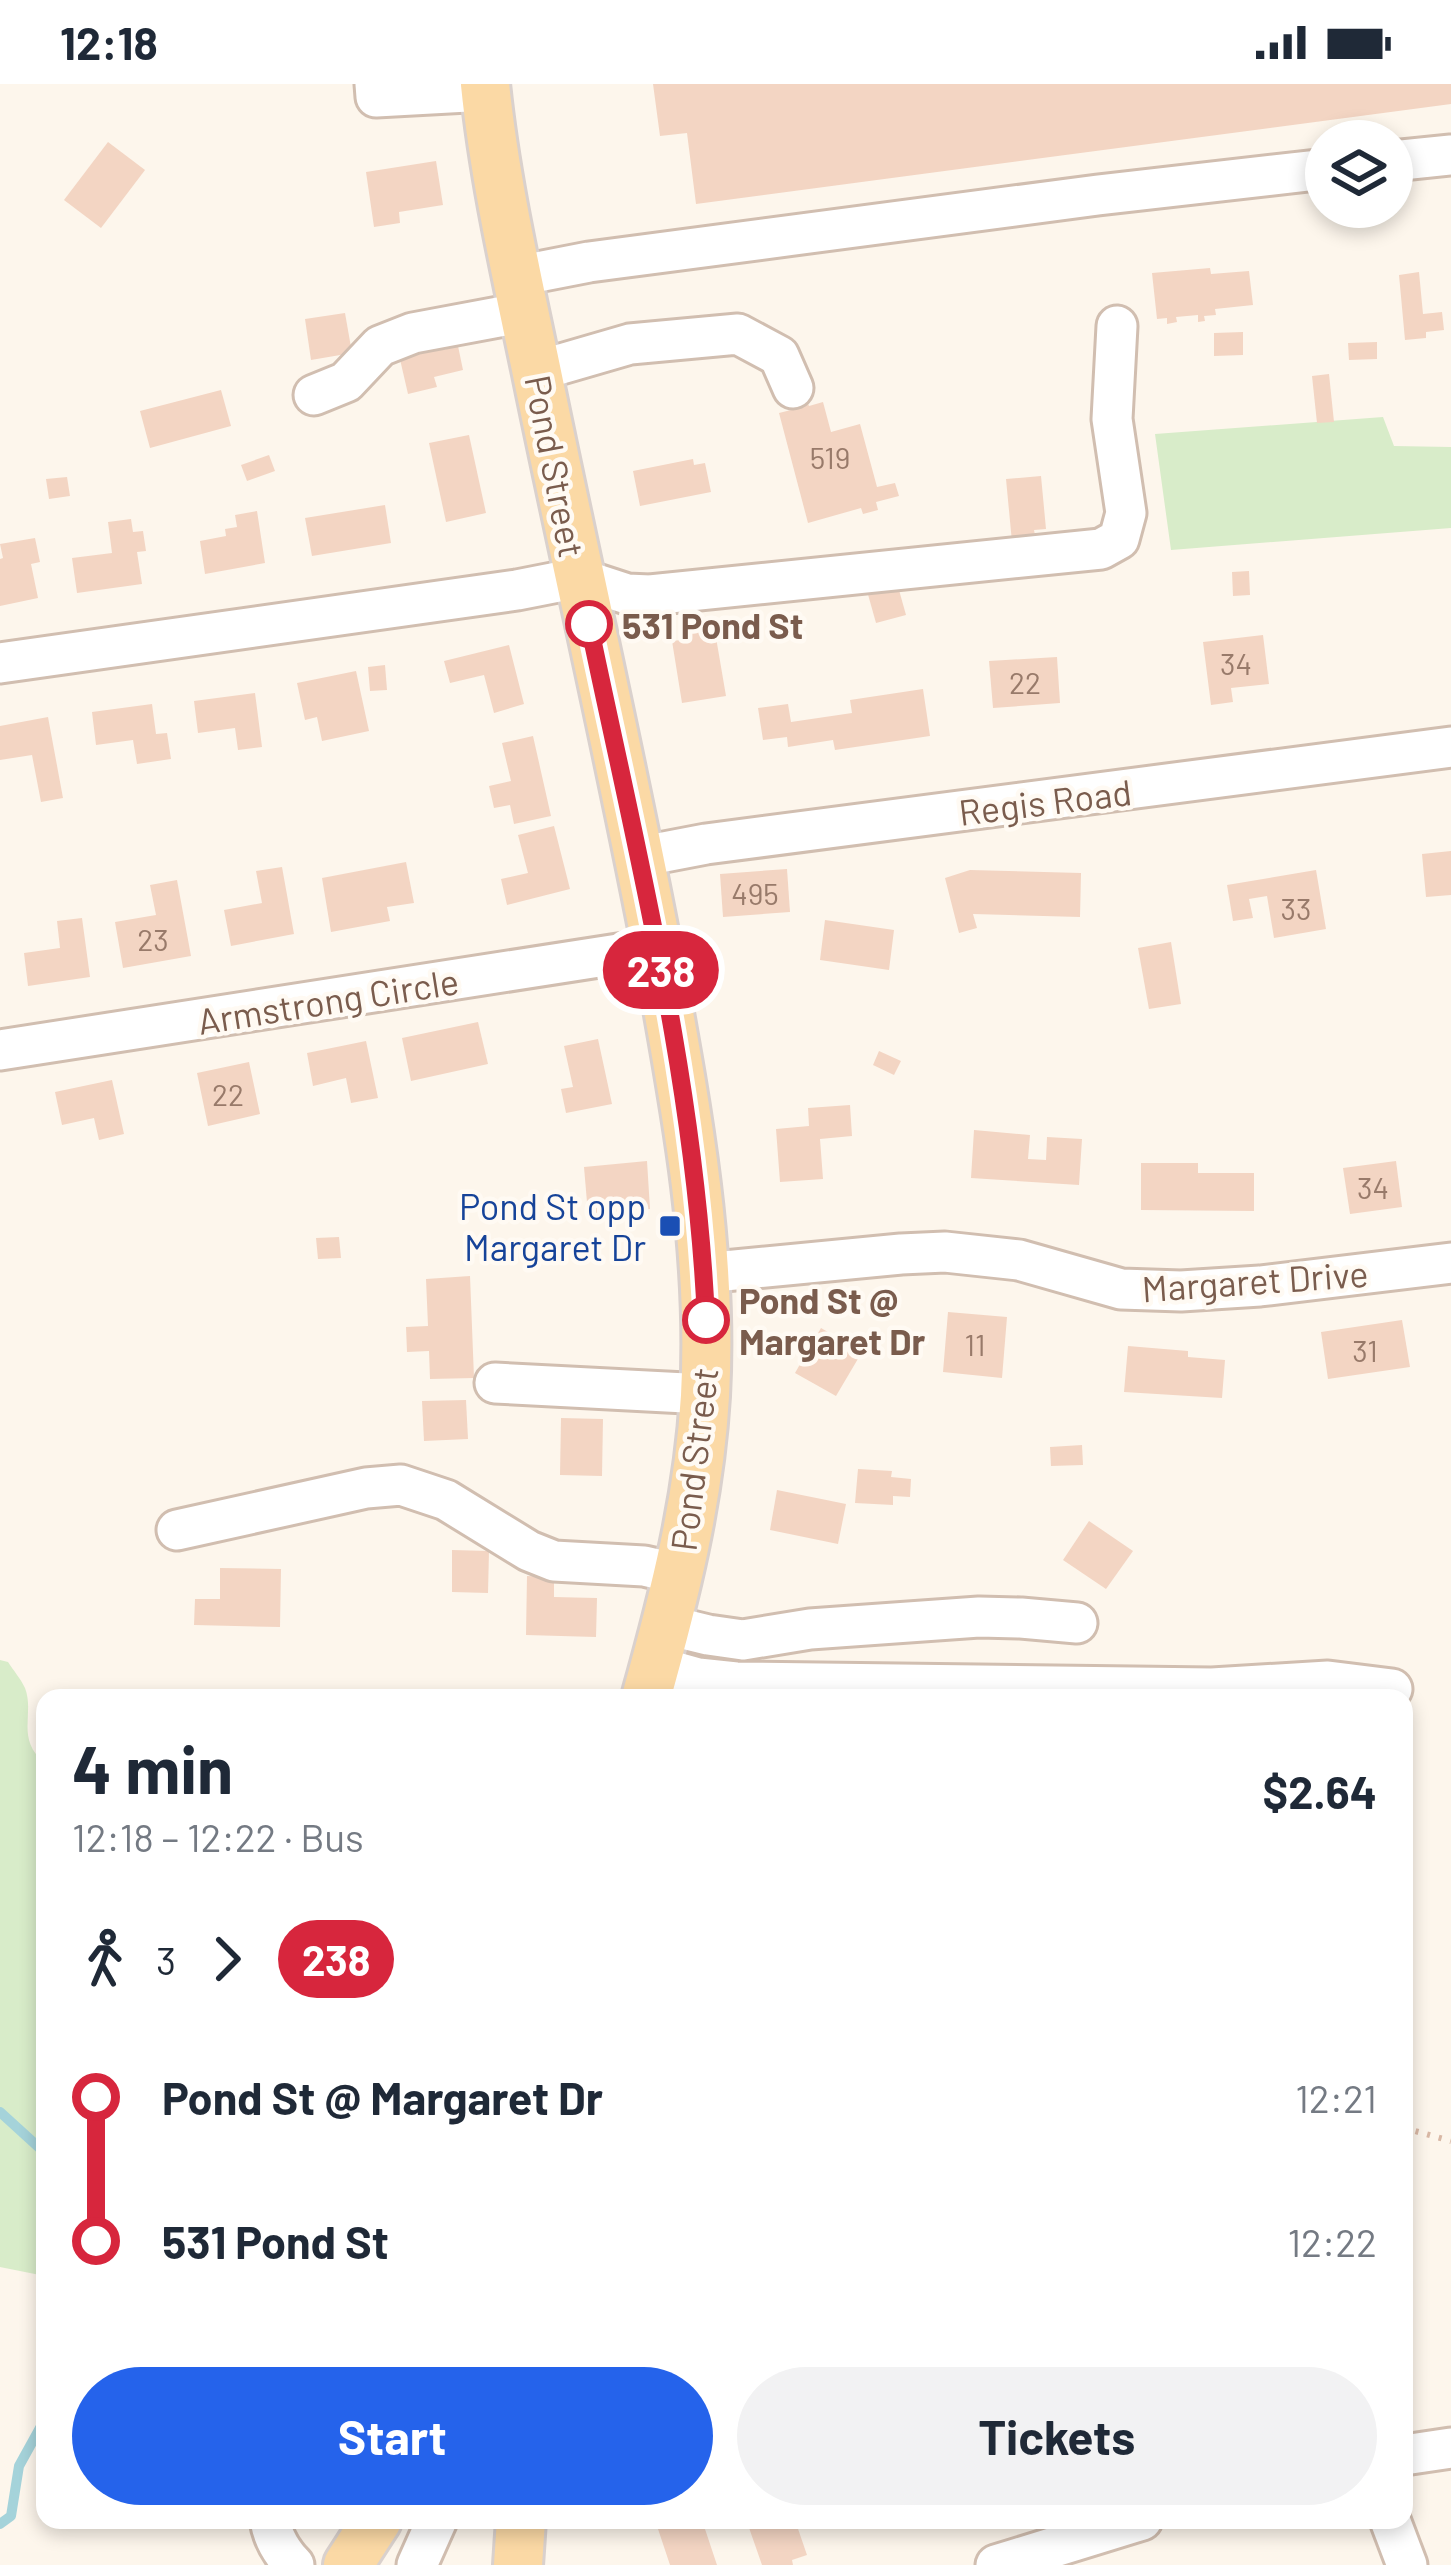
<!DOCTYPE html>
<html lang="en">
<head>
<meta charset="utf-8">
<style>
	:root { --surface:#fff; --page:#f2f2f3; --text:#1f2937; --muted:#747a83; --accent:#2563eb }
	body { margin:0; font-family:Barlow,sans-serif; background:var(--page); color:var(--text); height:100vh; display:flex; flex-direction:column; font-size:45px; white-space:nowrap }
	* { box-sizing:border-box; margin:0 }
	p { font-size:39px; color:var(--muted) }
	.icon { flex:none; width:66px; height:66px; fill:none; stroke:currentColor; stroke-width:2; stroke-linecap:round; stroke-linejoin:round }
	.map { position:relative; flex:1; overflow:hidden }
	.side { position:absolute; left:36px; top:1605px; width:1377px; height:840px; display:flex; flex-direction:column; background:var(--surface); border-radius:24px; box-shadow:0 6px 18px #0003 }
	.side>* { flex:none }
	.badge { padding:0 24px; border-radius:39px; font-size:42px; line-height:78px }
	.buttons { position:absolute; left:1305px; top:36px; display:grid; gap:24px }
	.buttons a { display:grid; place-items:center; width:108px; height:108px; border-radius:50%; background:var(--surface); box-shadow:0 6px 18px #0003; font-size:60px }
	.map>.badge { position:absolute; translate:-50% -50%; box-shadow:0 0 0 6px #fff }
	.legs { display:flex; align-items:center; gap:18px; height:132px; padding:0 36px; font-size:39px }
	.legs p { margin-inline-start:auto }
	.head { display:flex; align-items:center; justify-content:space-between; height:204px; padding:0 36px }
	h1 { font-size:66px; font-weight:700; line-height:90px }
	.primary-button { display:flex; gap:24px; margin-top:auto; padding:24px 36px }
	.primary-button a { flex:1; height:138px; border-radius:72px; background:var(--accent); color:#fff; font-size:48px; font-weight:700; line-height:138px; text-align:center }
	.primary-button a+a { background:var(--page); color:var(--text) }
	ul { padding:0 36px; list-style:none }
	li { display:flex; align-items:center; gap:42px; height:144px; font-size:45px }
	li i { display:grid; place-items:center; width:18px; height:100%; margin:0 15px; background:currentColor }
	li i::after { content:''; width:30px; height:30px; margin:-15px; border:9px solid; border-radius:50%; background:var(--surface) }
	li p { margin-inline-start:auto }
	li:first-child i { background:linear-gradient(#0000 50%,currentColor 0) }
	li:last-child i { background:linear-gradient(currentColor 50%,#0000 0) }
	.status { display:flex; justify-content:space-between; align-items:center; height:84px; padding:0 60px; background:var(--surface); direction:ltr }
	.status svg { height:33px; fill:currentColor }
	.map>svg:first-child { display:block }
	.green { fill:#d8ecc9 }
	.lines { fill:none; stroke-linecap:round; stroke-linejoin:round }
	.stream { stroke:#a5d3da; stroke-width:10 }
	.building { fill:#f3d5c3 }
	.minor-casing { stroke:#d1beb0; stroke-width:45 }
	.major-casing { stroke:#dad1cd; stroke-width:54 }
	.path { stroke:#d9b8a5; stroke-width:6; stroke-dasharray:3 9; stroke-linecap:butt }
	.minor { stroke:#fff; stroke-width:39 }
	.major { stroke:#fbd9a5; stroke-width:48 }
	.line-1-casing { stroke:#fff; stroke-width:27 }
	.line-1 { stroke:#d7263d; stroke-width:18 }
	.stop-1-dot { fill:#fff; stroke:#d7263d; stroke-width:6 }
	.transit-dot { fill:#1a4fb4; stroke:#fffaf3; stroke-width:4.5 }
	.labels { text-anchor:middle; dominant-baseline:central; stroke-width:9; stroke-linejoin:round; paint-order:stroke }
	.number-label { font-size:30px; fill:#987a6a }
	.street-label { font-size:36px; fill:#7a5c4d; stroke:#fffaf3 }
	.stop-label { font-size:36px; font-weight:bold; fill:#7a5c4d; stroke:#fffaf3; text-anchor:start }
	.transit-label { font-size:36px; fill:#164399; stroke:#fffaf3; text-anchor:end }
</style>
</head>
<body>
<div class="status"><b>12:18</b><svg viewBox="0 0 49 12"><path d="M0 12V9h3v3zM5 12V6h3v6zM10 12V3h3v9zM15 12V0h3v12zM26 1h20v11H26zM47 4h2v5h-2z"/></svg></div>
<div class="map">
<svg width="1451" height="2481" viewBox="0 0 1451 2481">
	<rect width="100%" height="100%" fill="#fdf6ec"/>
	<!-- green -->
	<g class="green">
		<polygon points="1383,333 1394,362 1451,363 1451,444 1171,466 1155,350"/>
		<path d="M0,1576l8,2c5,8 13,17 17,26 10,26 -10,51 20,75v373l-10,3 10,13v124l-45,-9z"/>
	</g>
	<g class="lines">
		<!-- stream -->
		<g class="stream">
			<polyline points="0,2028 45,2069"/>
			<polyline points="0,2440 11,2432 19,2382 45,2335"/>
		</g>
	</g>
	<!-- building -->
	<g class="building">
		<polygon points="653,0 1451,0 1451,20 696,120 687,49 660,52"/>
		<polygon points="108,58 145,86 101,144 64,116"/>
		<polygon points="436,77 443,121 399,128 400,139 374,143 366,88"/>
		<polygon points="1210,184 1211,190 1249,187 1253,221 1215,225 1216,231 1204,232 1205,237 1198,238 1198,231 1176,233 1177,238 1167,240 1167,234 1157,235 1152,189"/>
		<polygon points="1419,188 1423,230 1442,228 1444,246 1426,248 1426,254 1405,256 1399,191"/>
		<polygon points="345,229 352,269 311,276 305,235"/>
		<polygon points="1243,248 1243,271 1214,272 1214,249"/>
		<polygon points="1377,258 1377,275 1349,276 1348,259"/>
		<polygon points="442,261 443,266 458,262 463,286 434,293 437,303 408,310 399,271"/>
		<polygon points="1329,290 1334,338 1317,339 1312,292"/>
		<polygon points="221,306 231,342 150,364 140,327"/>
		<polygon points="806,314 809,322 823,318 831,348 860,340 877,403 895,399 899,412 876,418 878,426 863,430 861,424 808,439 779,329 803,323 801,316"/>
		<polygon points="469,351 486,429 446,438 429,359"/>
		<polygon points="269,371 275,387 247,397 241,381"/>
		<polygon points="693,375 694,381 705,379 711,408 640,422 633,387"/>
		<polygon points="1041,392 1046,445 1034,446 1036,456 1012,458 1006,395"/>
		<polygon points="67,393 70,412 49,415 46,395"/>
		<polygon points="385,421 391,459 312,472 305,434"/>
		<polygon points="257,427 265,479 205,490 200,457 226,452 225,445 237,443 235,431"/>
		<polygon points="131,435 133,448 143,447 146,467 137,468 142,500 77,509 72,474 112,469 108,438"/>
		<polygon points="35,454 40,478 31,480 38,514 0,522 0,475 3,474 0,460"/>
		<polygon points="1249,487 1250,511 1233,512 1232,488"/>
		<polygon points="897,499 906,531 876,539 867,507"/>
		<polygon points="713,536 726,612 682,619 672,557 689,555 686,541"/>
		<polygon points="1263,551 1269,600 1231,604 1233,618 1211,621 1203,558"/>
		<polygon points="509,561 524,620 494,629 484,591 450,599 444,577"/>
		<polygon points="1057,573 1060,619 993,624 989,577"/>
		<polygon points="385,581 387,606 370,607 368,583"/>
		<polygon points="356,587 369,647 322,657 317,633 305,636 297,599"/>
		<polygon points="923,605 930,652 835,666 833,656 788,663 787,653 763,656 758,624 788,620 791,638 852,629 850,616"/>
		<polygon points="255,609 262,663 238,666 235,644 198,649 194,617"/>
		<polygon points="152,620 156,650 167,649 171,675 137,680 133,656 96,661 92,628"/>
		<polygon points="48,633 63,714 41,718 32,671 0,676 0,642"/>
		<polygon points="533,652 551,732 514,740 510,721 494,724 489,702 511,697 502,659"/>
		<polygon points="554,742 570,805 507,821 501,795 528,789 518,751"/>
		<polygon points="1451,767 1451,811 1426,813 1422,770"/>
		<polygon points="406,778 414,819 387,823 390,837 331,848 322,794"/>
		<polygon points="282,783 294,850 231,862 224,826 262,819 256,787"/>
		<polygon points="787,785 790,828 723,833 720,790"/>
		<polygon points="970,786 1081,789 1080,833 973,830 977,844 959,849 945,794"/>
		<polygon points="1316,786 1326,845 1274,854 1267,812 1249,815 1253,834 1233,837 1227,801"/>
		<polygon points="177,796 191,872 123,884 115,838 156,831 150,801"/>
		<polygon points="82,834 90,893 28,902 24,869 60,864 57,837"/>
		<polygon points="825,836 894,846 889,886 820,876"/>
		<polygon points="1171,858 1181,920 1149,925 1138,864"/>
		<polygon points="478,938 488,980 411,997 402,954"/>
		<polygon points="598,955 612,1020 566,1029 561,1005 573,1003 564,962"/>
		<polygon points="366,957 378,1014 351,1019 346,994 313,1002 307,969"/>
		<polygon points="879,967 901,977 894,991 873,981"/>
		<polygon points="249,978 260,1030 208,1042 197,989"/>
		<polygon points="112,996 124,1050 99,1056 94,1034 62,1041 55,1008"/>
		<polygon points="850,1021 852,1052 820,1055 823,1095 780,1098 776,1045 809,1042 808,1024"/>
		<polygon points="974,1046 1030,1051 1028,1075 1046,1076 1047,1053 1082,1055 1079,1101 971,1094"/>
		<polygon points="647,1077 650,1125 588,1130 584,1083"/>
		<polygon points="1396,1077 1402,1123 1350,1130 1343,1084"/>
		<polygon points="1141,1079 1198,1079 1198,1089 1254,1089 1254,1127 1141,1126"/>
		<polygon points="339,1153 341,1174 318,1175 316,1154"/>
		<polygon points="470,1192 474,1294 430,1295 429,1267 407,1268 406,1243 428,1242 426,1195"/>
		<polygon points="948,1228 1007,1233 1002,1294 943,1288"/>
		<polygon points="1402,1236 1410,1283 1328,1295 1321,1248"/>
		<polygon points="821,1244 862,1268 836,1312 795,1289"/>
		<polygon points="1128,1262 1188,1267 1188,1273 1225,1276 1222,1314 1124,1308"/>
		<polygon points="466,1316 468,1355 424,1357 422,1317"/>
		<polygon points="561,1334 603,1335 602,1392 560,1391"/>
		<polygon points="1082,1361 1083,1381 1051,1382 1050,1363"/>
		<polygon points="858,1385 892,1387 891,1393 911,1395 910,1413 893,1412 893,1421 855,1419"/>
		<polygon points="777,1406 846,1420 838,1460 770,1446"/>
		<polygon points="1089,1437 1133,1467 1106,1505 1063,1476"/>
		<polygon points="452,1466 489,1467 488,1509 452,1508"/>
		<polygon points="220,1484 281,1485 280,1543 194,1541 195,1515 220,1515"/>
		<polygon points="527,1492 554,1493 554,1513 597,1514 596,1553 526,1551"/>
		<polygon points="655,2436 702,2436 717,2481 670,2481"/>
		<polygon points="754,2436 795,2436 807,2471 792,2476 793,2481 762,2481 747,2438"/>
	</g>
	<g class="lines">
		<!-- minor casing -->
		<g class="minor-casing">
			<g id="minor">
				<polyline points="375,0 376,13 486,7"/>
				<polyline points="1392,77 1451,71"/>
				<polyline points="517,192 589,178 1098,111 1326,85"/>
				<polyline points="537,287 630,260 738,250 779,272 793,304"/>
				<polyline points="314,311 346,298 380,262 413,249 525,228"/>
				<polyline points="0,579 517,506 578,494 627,510 650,511 1101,465 1119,455 1126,429 1112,335 1117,242"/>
				<polyline points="638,773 706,760 1451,663"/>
				<polyline points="0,966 657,864"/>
				<polyline points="704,1189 901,1170 945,1168 1019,1176 1121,1205 1181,1207 1260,1202 1451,1179"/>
				<polyline points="495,1299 705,1310"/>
				<polyline points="177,1446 366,1404 401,1401 446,1416 529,1467 554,1477 644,1482 679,1490"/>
				<polyline points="667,1541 708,1551 743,1556 810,1545 979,1533 1021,1534 1077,1539"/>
				<polyline points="655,1582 698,1594 736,1598 1212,1604 1328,1597 1392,1605"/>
				<polyline points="1404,2371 1451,2364"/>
				<path d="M270,2436c3,18 11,32 24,45"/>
				<polyline points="1390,2436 1407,2481"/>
				<polyline points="417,2481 437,2436"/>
				<polyline points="996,2481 1142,2436"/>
			</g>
		</g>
		<!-- major casing -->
		<g class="major-casing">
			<g id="major">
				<path d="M485,0c10,99 33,197 53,294 40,196 85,390 122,586 26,143 53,287 45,432 -6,104 -31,202 -59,302"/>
				<polyline points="348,2481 377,2436"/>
				<polyline points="518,2481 521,2436"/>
			</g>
		</g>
		<!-- path -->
		<polyline class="path" points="1404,2044 1451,2057"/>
		<!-- minor -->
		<use href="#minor" class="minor"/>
		<!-- major -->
		<use href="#major" class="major"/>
	</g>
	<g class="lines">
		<!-- line-1 casing -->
		<g class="line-1-casing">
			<path id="line-1" d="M589,540c48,230 107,461 117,696"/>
		</g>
		<!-- line-1 -->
		<use href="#line-1" class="line-1"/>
	</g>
	<!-- markers -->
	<g class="stop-1-dot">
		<circle cx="589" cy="540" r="21"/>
		<circle cx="706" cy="1236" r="21"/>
	</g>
	<rect class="transit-dot" x="658" y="1130" width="24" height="24" rx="6"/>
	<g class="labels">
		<!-- number labels -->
		<g class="number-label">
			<text x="830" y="373">519</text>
			<text x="1236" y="579">34</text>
			<text x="1025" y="598">22</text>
			<text x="755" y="809">495</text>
			<text x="1296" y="824">33</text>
			<text x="153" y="855">23</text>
			<text x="228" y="1010">22</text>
			<text x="1373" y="1103">34</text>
			<text x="975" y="1260">11</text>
			<text x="1365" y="1266">31</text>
		</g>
		<!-- street labels -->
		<g class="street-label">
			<text transform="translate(556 382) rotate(79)">Pond Street</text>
			<text transform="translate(1045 717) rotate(-7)">Regis Road</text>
			<text transform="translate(328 916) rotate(-9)">Armstrong Circle</text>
			<text transform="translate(1255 1196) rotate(-4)">Margaret Drive</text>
			<text transform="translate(693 1375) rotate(-83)">Pond Street</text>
		</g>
		<!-- stop labels -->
		<g class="stop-label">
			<text x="622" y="540">531 Pond St</text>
			<text x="739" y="1215">Pond St @<tspan x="739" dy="41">Margaret Dr</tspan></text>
		</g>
		<!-- transit labels -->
		<g class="transit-label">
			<text x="646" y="1121">Pond St opp<tspan x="646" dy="41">Margaret Dr</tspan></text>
		</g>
	</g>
</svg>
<div class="buttons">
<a><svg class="icon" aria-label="layers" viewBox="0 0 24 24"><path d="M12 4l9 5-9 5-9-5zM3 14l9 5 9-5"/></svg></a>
</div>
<b class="badge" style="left:661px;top:886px;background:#d7263d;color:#fff">238</b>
<section class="side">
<div class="head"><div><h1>4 min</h1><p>12:18 – 12:22 · Bus</p></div><b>$2.64</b></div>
<div class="legs"><svg class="icon" aria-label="walk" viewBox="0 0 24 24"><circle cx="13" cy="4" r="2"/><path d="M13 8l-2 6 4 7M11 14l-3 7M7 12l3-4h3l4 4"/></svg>3<svg class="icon" aria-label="forward" viewBox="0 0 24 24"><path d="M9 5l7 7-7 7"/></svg><b class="badge" style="background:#d7263d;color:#fff">238</b></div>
<ul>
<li><i style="color:#d7263d"></i><b>Pond St @ Margaret Dr</b><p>12:21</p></li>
<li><i style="color:#d7263d"></i><b>531 Pond St</b><p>12:22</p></li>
</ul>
<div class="primary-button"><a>Start</a><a>Tickets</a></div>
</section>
</div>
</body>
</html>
